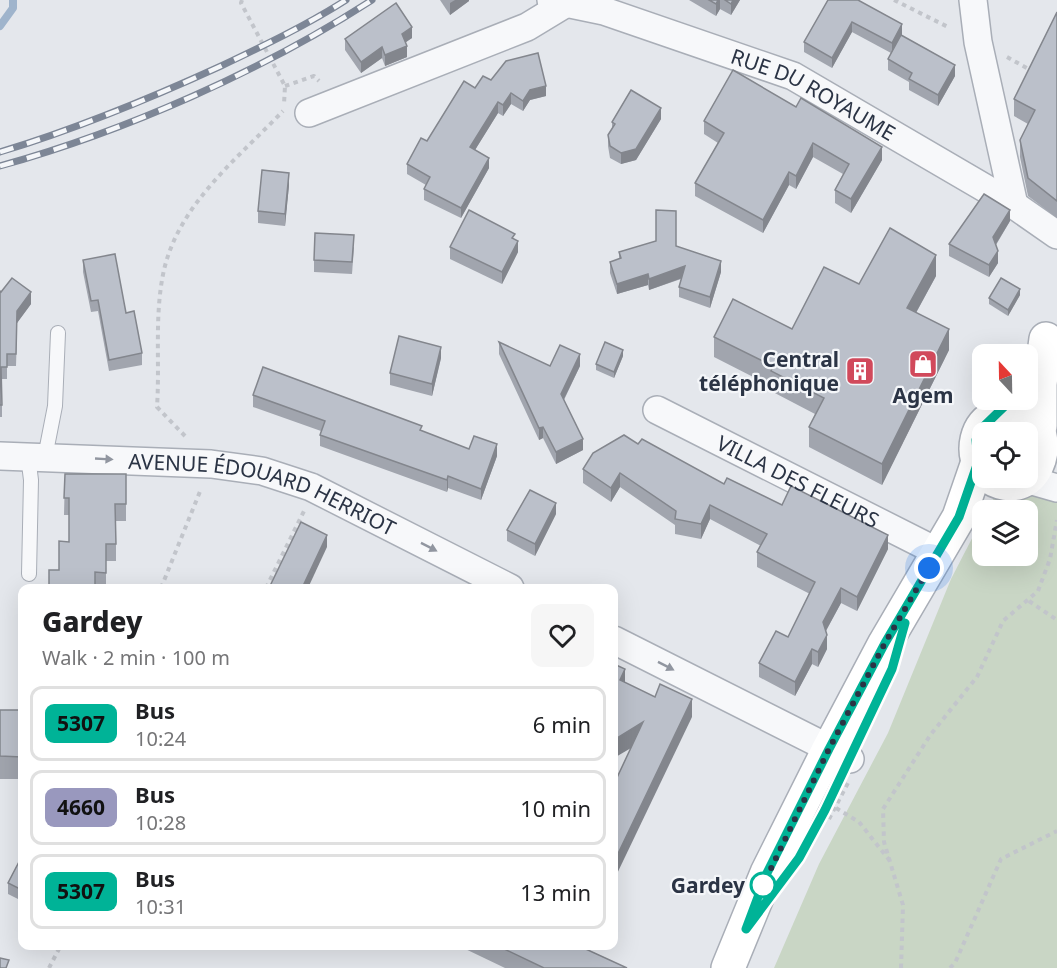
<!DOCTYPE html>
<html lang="en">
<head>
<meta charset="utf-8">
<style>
	:root { --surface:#fff; --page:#f6f6f6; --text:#202124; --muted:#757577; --line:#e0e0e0 }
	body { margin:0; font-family:"Noto Sans",sans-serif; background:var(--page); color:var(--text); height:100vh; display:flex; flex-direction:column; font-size:22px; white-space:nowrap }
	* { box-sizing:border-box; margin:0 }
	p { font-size:20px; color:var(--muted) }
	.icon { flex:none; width:33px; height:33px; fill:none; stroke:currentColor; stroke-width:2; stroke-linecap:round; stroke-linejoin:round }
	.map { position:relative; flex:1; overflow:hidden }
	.side { position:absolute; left:18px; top:584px; width:600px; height:366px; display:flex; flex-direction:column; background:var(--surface); border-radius:12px; box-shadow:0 6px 24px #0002 }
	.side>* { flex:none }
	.badge { padding:0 12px; border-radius:9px; font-size:21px; line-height:39px }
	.needle { width:39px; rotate:338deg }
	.tools { position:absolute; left:972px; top:344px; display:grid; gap:12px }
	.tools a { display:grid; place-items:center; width:66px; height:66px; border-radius:12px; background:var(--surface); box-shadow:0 6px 24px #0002; font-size:30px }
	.you { position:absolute; width:30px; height:30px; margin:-15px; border:4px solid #fff; border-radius:50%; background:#1a73e8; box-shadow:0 0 0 9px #1a73e833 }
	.map>.badge { position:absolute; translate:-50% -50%; box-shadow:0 0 0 3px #fff }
	.round { display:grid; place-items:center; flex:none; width:63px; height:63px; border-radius:12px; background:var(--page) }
	.overview { display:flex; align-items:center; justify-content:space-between; height:102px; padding:0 24px }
	h1 { font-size:28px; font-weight:800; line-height:45px }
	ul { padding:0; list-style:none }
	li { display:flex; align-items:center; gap:18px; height:75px; margin:0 12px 9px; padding:0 12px; border:3px solid var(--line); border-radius:12px }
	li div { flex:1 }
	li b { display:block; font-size:22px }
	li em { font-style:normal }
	li .badge { min-width:66px; font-weight:700; text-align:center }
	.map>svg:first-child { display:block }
	.green { fill:#c9d6c5 }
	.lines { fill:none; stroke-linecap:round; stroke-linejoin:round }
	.stream { stroke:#9fb4cc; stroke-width:8 }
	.service-casing { stroke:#a9aeb7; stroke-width:16 }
	.minor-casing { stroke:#a9aeb7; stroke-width:30 }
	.secondary-casing { stroke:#a9aeb7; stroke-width:36 }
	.path { stroke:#c2c5cb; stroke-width:4; stroke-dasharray:4.5 4.5; stroke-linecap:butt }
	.service { stroke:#f7f8fa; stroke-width:14 }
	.minor { stroke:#f7f8fa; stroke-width:27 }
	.secondary { stroke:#fff; stroke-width:33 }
	.rail-casing { stroke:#7d8696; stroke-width:7 }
	.rail { stroke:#f4f6f9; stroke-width:4.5; stroke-dasharray:14; stroke-linecap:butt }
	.wall { fill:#a1a5ae }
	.shaded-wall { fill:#83868d }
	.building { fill:#bbc0ca; stroke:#83868d; stroke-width:1.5 }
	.oneway { fill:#9196a0 }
	.line-casing { stroke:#fff; stroke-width:14 }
	.line { stroke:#00b397; stroke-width:9 }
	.walk { stroke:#2b3445; stroke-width:6; stroke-dasharray:0 10.8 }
	.stop-dot { fill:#fff; stroke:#00b397; stroke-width:3 }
	.labels { text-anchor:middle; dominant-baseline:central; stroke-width:4.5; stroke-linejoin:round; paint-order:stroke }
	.street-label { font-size:21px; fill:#2b3445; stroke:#f4f6f9 }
	.poi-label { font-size:21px; font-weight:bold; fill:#2b3445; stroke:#f4f6f9; text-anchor:end }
	.stop-label { font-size:21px; font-weight:bold; fill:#2b3445; stroke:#f4f6f9; text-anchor:end }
</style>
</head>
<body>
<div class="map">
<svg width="1057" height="968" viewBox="0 0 1057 968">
	<rect width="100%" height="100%" fill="#e4e7ec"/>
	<!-- green -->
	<polygon class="green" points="995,496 1055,496 1057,498 1057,968 774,968 819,864 888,733 951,579 982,519 982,555 1028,555 1028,510 987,510"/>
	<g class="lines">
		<!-- stream -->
		<polyline class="stream" points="0,26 13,8 13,0"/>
		<!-- service casing -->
		<g class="service-casing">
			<g id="service">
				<polyline points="28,456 31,480 29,574"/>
				<polyline points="45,457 55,406 58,333"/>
			</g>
		</g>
		<!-- minor casing -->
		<g class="minor-casing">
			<g id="minor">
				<path id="s1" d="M551,0l53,11 189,65 221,129 43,30"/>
				<polyline points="973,0 978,42 1014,205"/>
				<polyline points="309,113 527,27 565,4"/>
				<path id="s2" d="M657,410l281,142"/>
				<path id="s3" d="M0,456l211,8 51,7 49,16 199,101"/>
				<polyline points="1029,480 1057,488"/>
				<polyline points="614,640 850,759"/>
			</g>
		</g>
		<!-- secondary casing -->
		<g class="secondary-casing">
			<g id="secondary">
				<polyline points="1040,426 1040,384 1046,339"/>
				<path d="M982,470c-11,-19 -7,-45 15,-55 10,-4 22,-4 31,1 29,24 7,89 -39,61"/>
				<polyline points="728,968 767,873 829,749 885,643 959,517 978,462"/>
			</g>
		</g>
		<!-- path -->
		<g class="path">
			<polyline points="242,0 241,3 285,86 284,104"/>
			<polyline points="894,0 950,28"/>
			<polyline points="1007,57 1032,71"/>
			<polyline points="285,86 314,76 319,81"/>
			<path d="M185,436l-28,-29c3,-45 -3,-93 7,-137 15,-66 74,-112 119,-159"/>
			<polyline points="161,588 201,489"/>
			<polyline points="266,588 304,511"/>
			<polyline points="1029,601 1057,620"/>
			<polyline points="836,808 859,822 890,861"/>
			<polyline points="829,819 848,783"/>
			<polyline points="49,968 61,945"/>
			<polyline points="901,968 903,905 884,842 883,809 931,734 977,677 1003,621 1038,591 1050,559 1057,520"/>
			<polyline points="950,968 955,963 1001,859 1057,831"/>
		</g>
		<!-- service -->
		<use href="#service" class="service"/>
		<!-- minor -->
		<use href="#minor" class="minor"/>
		<!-- secondary -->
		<use href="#secondary" class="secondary"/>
		<!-- rail casing -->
		<g class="rail-casing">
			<g id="rail">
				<path d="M0,152c76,-23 149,-53 221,-86 42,-20 86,-41 125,-66"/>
				<path d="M0,166c126,-35 262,-95 372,-166"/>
			</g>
		</g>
		<!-- rail -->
		<use href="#rail" class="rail"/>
	</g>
	<!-- wall -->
	<g class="wall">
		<polygon points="440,0 469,0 469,1 450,15"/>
		<polygon points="689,0 740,0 731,15 720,9 716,16"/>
		<polygon points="828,0 859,0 859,1 901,35 955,76 938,106 909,90 909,82 888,70 888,59 891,53 852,32 832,68 804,52 804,42"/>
		<polygon points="1057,12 1057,218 1028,196 1020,157 1020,140 1028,124 1014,116 1014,99"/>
		<polygon points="412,38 405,42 407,57 385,66 382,58 361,73 345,50 345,39"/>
		<polygon points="733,70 882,160 851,213 835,203 835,190 843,174 813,157 796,189 789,185 763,233 695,196 695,183 718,143 704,134 704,121"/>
		<polygon points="491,80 546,96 530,100 523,111 511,104 503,116 498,113 475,150 489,168 461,218 424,200 424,189 426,185 407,174 407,164 475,88"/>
		<polygon points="661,119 636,160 621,164 610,158 608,146 608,135 612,129 612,122"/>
		<polygon points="289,185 285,226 258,223 258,211"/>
		<polygon points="1010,221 996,245 998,263 989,277 949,256 949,244"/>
		<polygon points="515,239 518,252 502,284 450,259 450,247"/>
		<polygon points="656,241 676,246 721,272 710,308 679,297 679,287 681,279 649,290 648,285 617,294 610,273 610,262 619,259 619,252"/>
		<polygon points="354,247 352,274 314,272 314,260"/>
		<polygon points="83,260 126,313 142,353 142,365 109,371 98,311 91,312 83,272"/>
		<polygon points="936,276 916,313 949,350 882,485 809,447 809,427 815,414 771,391 771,386 714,357 714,337 792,329 859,284"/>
		<polygon points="0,291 31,304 17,323 16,366 7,366 7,379 2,379 2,417 0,417"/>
		<polygon points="1020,295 1008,316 989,304 989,298"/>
		<polygon points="499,342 550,366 580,366 564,400 583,450 556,464 543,438 539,440 499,354"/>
		<polygon points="623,356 614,378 596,370 596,364"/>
		<polygon points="441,358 432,396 390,385 390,373"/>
		<polygon points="253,395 422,431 469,449 497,456 481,500 448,488 447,492 320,446 320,435 321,431 253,407"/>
		<polygon points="638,444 724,484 782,505 888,549 857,611 841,603 826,631 827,649 818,667 812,664 795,696 759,677 759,663 788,637 810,594 757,567 757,552 761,546 710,519 701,539 675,534 675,525 620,487 611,502 583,483 583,469"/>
		<polygon points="65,474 126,474 126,521 116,521 116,561 106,561 106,588 49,588 59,570 69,542 69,515 64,515"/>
		<polygon points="556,514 535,556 507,541 507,530"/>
		<rect x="0" y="710" width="22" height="69"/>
		<polygon points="22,856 22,901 8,894 8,883"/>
		<polygon points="457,945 582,945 582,947 627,968 505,968"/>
	</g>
	<!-- shaded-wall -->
	<g class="shaded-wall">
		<polygon points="455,0 469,0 469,1 450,15 450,3"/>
		<polygon points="718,0 720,0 720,9 716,16 716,4"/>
		<polygon points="733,0 740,0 731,15 731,4"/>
		<polygon points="852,22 852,32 832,68 832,58"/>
		<polygon points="902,24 902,35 892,53 892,43"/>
		<polygon points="412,27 412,38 402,45 402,34"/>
		<polygon points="407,46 407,57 385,66 385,55"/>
		<polygon points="382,47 382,58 361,73 361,62"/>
		<polygon points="955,65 955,76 938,106 938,95"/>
		<polygon points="546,86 546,96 530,100 523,111 523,101 530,90"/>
		<polygon points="511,93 511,104 503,116 503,105"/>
		<polygon points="498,102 498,113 470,158 470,147"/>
		<polygon points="661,108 661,119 636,160 621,164 621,153"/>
		<polygon points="813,143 813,157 796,189 796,176"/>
		<polygon points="882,147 882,160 851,213 851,199"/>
		<polygon points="489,158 489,168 461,218 461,208"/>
		<polygon points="789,172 789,185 763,233 763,220"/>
		<polygon points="289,173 289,185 285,226 285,214"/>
		<polygon points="1010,210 1010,221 993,249 993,237"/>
		<polygon points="518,241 518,252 502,284 502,272"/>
		<polygon points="998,251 998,263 989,277 989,265"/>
		<polygon points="936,255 936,276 907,329 907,308"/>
		<polygon points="721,261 721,272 710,308 710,297"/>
		<polygon points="685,266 685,277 649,290 649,279"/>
		<polygon points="648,274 648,285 617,294 617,284"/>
		<polygon points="1020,289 1020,295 1008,316 1008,310"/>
		<polygon points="31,292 31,304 17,323 16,366 17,311"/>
		<polygon points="949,329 949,350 882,485 882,464"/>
		<polygon points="441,347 441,358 432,396 432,384"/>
		<polygon points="623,350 623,356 614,378 614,372"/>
		<polygon points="580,354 580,366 561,405 561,394"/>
		<polygon points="543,427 543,438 539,440 539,428"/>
		<polygon points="583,439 583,450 556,464 556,452"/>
		<polygon points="497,444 497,456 481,500 481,489"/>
		<polygon points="620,473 620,487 611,502 611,488"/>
		<polygon points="448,476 448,488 447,492 447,480"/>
		<polygon points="556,503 556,514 535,556 535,544"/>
		<polygon points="710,505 710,519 701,539 701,524"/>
		<polygon points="327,535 327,547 308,588 302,588"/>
		<polygon points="888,535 888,549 857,611 857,597"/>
		<polygon points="841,588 841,603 823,636 823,622"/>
		<polygon points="827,635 827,649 818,667 818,652"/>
		<polygon points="812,649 812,664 795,696 795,682"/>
		<polygon points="625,669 625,688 620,680"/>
		<polygon points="692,699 692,717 614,880 614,862"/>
		<polygon points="643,722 643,741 614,758 614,740"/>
	</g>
	<!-- building -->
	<g class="building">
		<polygon points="709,0 718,0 716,4"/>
		<polygon points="725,0 733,0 731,4"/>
		<polygon points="828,0 858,0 902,24 892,43 852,22 832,58 804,42"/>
		<polygon points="396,3 412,27 402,34 407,46 385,55 382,47 361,62 345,39"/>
		<polygon points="1057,12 1057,201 1028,178 1020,140 1035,110 1014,99"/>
		<polygon points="901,35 955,65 938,95 909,79 912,73 888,59"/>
		<polygon points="538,53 546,86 530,90 523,101 511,93 503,105 498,102 470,147 489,158 461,208 424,189 430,177 407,164 421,138 427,141 464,81 475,88 483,76 491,80 506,61"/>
		<polygon points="733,70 796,107 801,98 882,147 851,199 835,190 849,164 813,143 796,176 789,172 763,220 695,183 724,133 704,121"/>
		<polygon points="631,90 661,108 636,149 621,153 610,146 608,135 615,124 612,122"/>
		<polygon points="262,170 289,173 285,214 258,211"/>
		<polygon points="984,194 1010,210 993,237 998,251 989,265 949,244"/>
		<polygon points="469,210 515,234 512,238 518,241 502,272 450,247"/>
		<polygon points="656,210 676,211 676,246 721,261 710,297 679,287 685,266 649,279 648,274 617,284 610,262 621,258 619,252 656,241"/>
		<polygon points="890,228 936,255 907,308 949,329 882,464 809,427 824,398 771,371 773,366 714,337 733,299 792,329 824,267 859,284"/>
		<polygon points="315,233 354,235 352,262 314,260"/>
		<polygon points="115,254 126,313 134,311 142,353 109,360 98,300 91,301 83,260"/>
		<polygon points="12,278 31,292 17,311 16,354 7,354 7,367 1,367 2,405 0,405 0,291 1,292"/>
		<polygon points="1001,278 1020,289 1008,310 989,298"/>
		<polygon points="399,336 441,347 432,384 390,373"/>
		<polygon points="499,342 550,366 560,345 580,354 561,394 583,439 556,452 543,427 539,428"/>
		<polygon points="605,342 623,350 614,372 596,364"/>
		<polygon points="263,367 422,426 420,430 469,449 474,436 497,444 481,489 448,476 447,480 320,435 325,421 253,395"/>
		<polygon points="624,435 638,444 642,439 724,484 727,478 782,505 791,486 888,535 857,597 841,588 823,622 827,635 818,652 812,649 795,682 759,663 776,631 788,637 815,582 757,552 767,534 710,505 701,524 675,519 676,511 620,473 611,488 583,469 593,453"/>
		<polygon points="65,474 126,474 126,504 115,504 116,544 106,544 106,573 95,572 95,588 49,588 49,570 59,570 59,541 69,542 69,498 64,498"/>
		<polygon points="530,490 556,503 535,544 507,530"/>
		<polygon points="301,522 327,535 302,588 269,588"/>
		<polygon points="614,664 625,669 620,680 655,697 660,684 692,699 614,862 614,784 643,722 614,740"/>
		<polygon points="0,710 22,710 22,757 0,756"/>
		<polygon points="22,856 22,890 8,883"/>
		<polygon points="496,945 577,945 627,968 544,968"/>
		<polygon points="0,958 9,960 6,968 0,968"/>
	</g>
	<!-- one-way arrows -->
	<defs><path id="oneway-solid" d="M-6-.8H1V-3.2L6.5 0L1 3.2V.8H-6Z" transform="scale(1.5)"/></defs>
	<g class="oneway">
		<use href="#oneway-solid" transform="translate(104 459) rotate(3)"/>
		<use href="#oneway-solid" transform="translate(429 547) rotate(27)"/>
		<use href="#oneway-solid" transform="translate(666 666) rotate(27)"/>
	</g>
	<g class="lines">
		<!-- line casing -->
		<g class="line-casing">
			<polyline id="line" points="905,623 892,669 825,810 799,858 746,929 767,873 829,749 885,643 959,517 978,462 976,440 980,430 1012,399"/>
		</g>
		<!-- line -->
		<use href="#line" class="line"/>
		<!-- walk -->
		<polyline class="walk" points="763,885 760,891 829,749 885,643 929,568"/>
	</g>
	<!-- icons -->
	<defs>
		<g id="shop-square" transform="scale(1.5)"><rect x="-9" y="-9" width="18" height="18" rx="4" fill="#d1495b" stroke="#f4f6f9"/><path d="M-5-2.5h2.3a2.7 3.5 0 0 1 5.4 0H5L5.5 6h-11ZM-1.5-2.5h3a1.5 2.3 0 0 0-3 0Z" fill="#fff"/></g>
		<g id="building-square" transform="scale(1.5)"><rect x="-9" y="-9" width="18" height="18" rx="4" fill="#d1495b" stroke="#f4f6f9"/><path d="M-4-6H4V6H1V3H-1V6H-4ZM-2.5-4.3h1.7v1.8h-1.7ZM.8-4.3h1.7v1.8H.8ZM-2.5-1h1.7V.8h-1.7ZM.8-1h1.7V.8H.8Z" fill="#fff"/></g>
	</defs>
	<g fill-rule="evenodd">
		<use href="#shop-square" x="923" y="364"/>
		<use href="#building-square" x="860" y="371"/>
	</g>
	<!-- markers -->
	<circle class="stop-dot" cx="763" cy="885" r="12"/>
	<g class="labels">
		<!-- street labels -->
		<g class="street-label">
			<text stroke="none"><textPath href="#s1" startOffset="280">RUE DU ROYAUME</textPath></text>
			<text stroke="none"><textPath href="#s2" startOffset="158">VILLA DES FLEURS</textPath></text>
			<text stroke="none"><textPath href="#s3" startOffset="268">AVENUE ÉDOUARD HERRIOT</textPath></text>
		</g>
		<!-- poi labels -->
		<g class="poi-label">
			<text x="839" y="359">Central<tspan x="839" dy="24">téléphonique</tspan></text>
			<text x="923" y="395" text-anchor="middle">Agem</text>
		</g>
		<!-- stop labels -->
		<g class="stop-label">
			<text x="745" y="885">Gardey</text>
		</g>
	</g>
</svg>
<div class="tools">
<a><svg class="needle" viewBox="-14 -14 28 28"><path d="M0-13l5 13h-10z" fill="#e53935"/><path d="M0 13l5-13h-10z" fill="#757577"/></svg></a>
<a><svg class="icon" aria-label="locate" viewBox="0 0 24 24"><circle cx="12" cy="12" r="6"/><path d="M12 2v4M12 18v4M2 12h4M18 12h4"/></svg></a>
<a><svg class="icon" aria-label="layers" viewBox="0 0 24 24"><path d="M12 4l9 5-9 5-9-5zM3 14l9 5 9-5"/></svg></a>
</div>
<div class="you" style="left:929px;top:568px"></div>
<section class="side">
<div class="overview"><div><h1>Gardey</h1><p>Walk · 2 min · 100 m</p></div><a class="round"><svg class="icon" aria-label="heart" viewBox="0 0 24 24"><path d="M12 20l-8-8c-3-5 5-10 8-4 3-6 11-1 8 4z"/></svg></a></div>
<ul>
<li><span class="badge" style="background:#00b397;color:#111">5307</span><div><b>Bus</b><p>10:24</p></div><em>6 min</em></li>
<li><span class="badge" style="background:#9998be;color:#111">4660</span><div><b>Bus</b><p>10:28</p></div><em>10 min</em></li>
<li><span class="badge" style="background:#00b397;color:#111">5307</span><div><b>Bus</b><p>10:31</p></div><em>13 min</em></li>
</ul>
</section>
</div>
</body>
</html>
